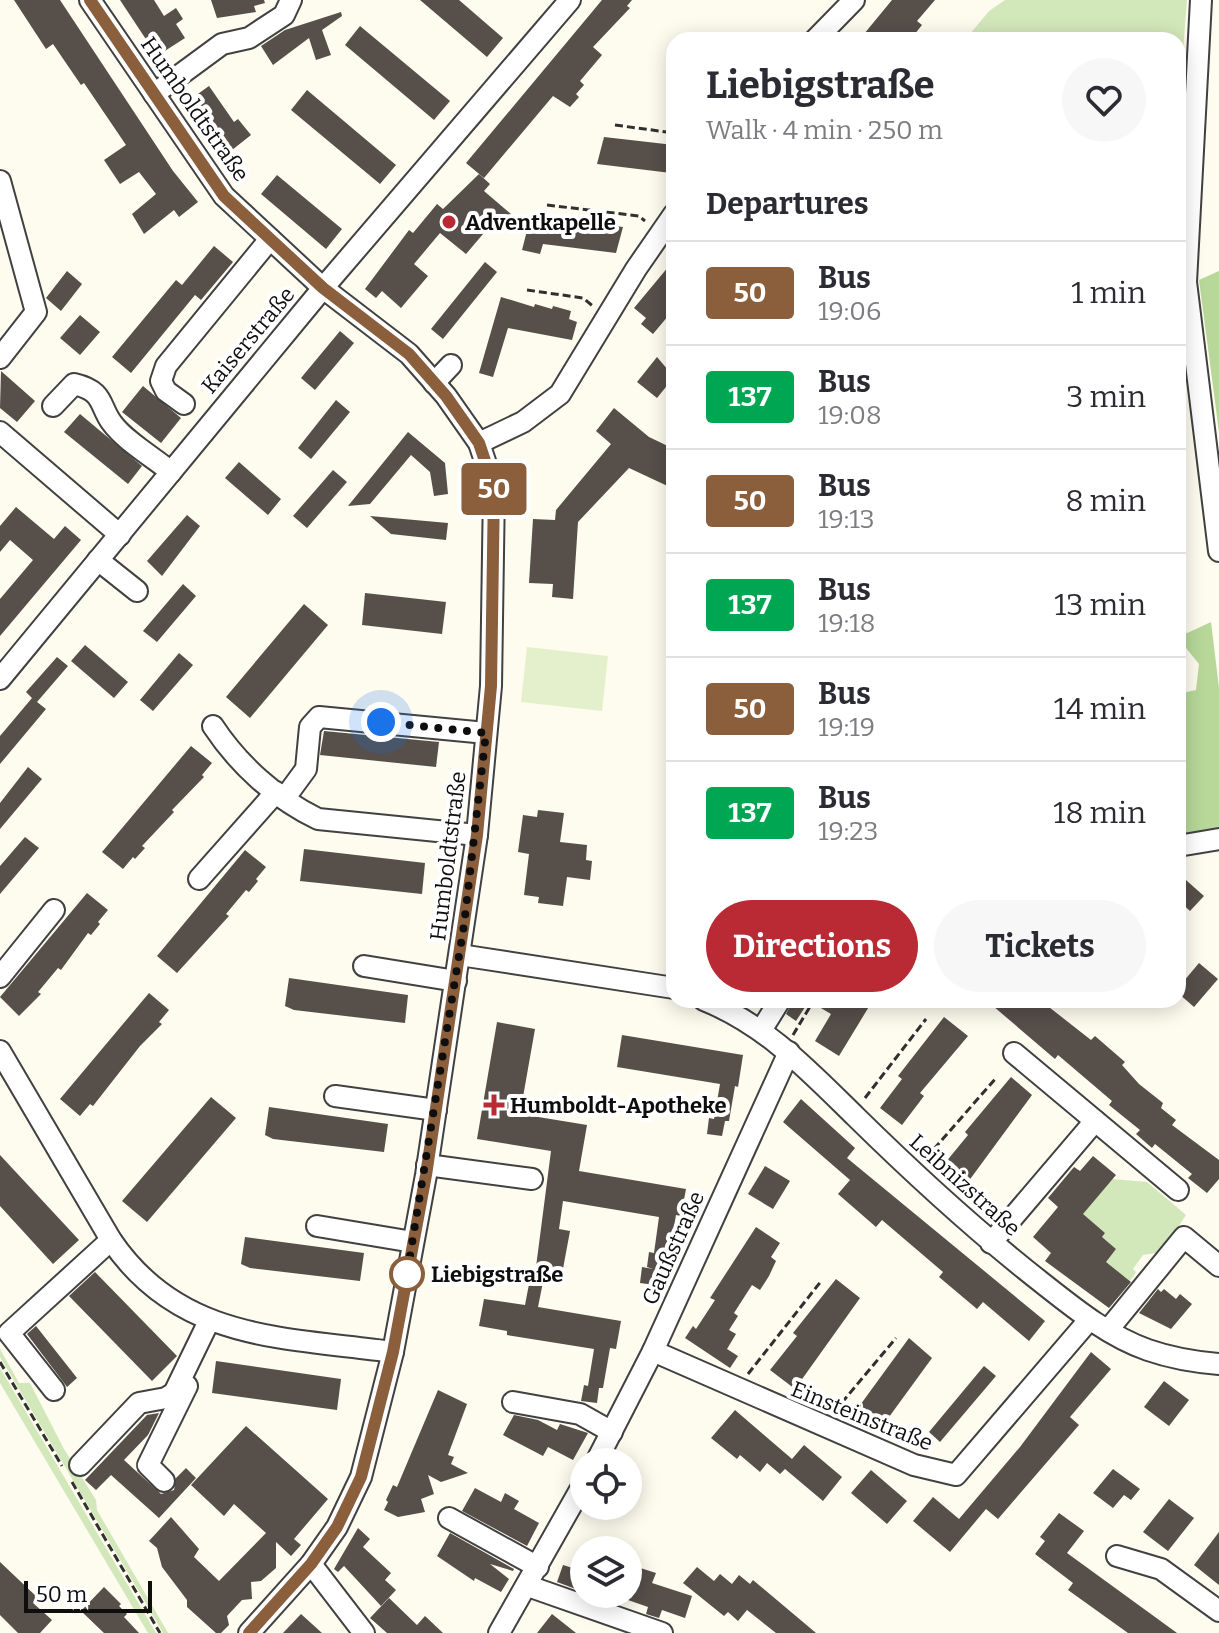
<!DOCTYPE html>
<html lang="en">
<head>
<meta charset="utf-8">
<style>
	:root { --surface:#fff; --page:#f7f7f7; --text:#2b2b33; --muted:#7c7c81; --line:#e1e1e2; --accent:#b92a35 }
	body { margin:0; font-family:Bitter,serif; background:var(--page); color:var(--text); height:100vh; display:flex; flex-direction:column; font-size:30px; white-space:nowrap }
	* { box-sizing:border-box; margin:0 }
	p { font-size:26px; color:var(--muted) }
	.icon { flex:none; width:44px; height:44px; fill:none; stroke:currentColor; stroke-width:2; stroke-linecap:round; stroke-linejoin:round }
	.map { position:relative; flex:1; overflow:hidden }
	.side { position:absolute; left:666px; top:32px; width:520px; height:976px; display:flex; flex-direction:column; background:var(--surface); border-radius:24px; box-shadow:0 4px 20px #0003 }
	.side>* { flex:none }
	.badge { padding:0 16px; border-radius:6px; font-size:28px; line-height:52px }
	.fabs { position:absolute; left:570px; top:1448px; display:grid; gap:16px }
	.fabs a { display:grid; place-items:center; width:72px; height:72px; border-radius:50%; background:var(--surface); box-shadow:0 4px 20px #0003; font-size:40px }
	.scale { position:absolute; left:24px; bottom:20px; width:128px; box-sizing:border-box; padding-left:8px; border:4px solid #0e0e0e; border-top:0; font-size:22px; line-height:28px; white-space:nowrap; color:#0e0e0e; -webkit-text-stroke:6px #fff; paint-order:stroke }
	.you { position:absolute; width:40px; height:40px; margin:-20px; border:6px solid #fff; border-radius:50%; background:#1a73e8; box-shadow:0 0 0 12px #1a73e833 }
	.map>.badge { position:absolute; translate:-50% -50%; box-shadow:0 0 0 4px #fff }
	h2 { padding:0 40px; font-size:30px; line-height:72px }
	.round { display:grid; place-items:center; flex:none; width:84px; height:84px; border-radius:42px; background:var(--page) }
	.headline { display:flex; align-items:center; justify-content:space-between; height:136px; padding:0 40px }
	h1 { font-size:38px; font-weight:700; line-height:60px }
	.button { display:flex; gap:16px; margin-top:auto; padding:16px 40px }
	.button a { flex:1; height:92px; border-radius:48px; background:var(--accent); color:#fff; font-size:32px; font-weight:700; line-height:92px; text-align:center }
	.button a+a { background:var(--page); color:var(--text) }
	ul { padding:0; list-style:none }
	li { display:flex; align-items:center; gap:24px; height:104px; padding:0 40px; border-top:2px solid var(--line) }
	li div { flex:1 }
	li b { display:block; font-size:30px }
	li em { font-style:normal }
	li .badge { min-width:88px; font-weight:700; text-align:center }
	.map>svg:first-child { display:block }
	.green { fill:#d3e8ba }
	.forest { fill:#b7d899 }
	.pitch { fill:#e4efcb }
	.building { fill:#564f4a }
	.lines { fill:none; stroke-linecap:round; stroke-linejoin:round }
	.minor-casing { stroke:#414141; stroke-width:24 }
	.path { stroke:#303030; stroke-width:3; stroke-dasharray:8 4; stroke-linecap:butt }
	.minor { stroke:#fff; stroke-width:20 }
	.line-casing { stroke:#fff; stroke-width:18 }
	.line { stroke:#8b5e3c; stroke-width:12 }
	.walk { stroke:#0e0e0e; stroke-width:8; stroke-dasharray:0 14.4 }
	.poi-dot { fill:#b92a35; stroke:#fff; stroke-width:3 }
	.stop-dot { fill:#fff; stroke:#8b5e3c; stroke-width:4 }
	.labels { text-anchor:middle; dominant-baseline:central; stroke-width:8; stroke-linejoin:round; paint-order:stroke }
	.street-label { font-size:22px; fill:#0e0e0e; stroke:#fff }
	.poi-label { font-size:22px; font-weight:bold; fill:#0e0e0e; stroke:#fff; text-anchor:start }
	.stop-label { font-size:22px; font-weight:bold; fill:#0e0e0e; stroke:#fff; text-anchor:start }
</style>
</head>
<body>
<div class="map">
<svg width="1219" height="1633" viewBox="0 0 1219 1633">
	<rect width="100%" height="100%" fill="#fefbef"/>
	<!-- green -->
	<g class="green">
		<polygon points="1005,0 1187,0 1181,78 1178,81 1178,40 965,40 989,11"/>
		<polygon points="1112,1179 1147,1182 1186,1215 1162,1252 1143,1255 1133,1269 1136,1272 1130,1281 1124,1276 1121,1280 1101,1267 1116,1249 1102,1237 1105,1233 1072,1217"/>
		<polygon points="0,1349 19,1383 30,1383 64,1449 96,1500 97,1510 168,1633 163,1633 141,1595 0,1357"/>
		<polygon points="0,1368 156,1633 148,1633 0,1383"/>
	</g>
	<!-- forest -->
	<g class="forest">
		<polygon points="1219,271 1219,432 1199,280"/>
		<polygon points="1211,622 1219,688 1219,833 1178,841 1178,694 1196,690 1199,664 1182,643 1183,635"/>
	</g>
	<!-- pitch -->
	<polygon class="pitch" points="527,647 608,656 602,711 521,702"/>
	<!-- building -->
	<g class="building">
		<polygon points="14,0 60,0 173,171 198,202 179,217 174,210 144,234 132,214 156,194 139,172 120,184 104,160 126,145 84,83 81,85 53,44 46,49"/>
		<polygon points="120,0 154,0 164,16 176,8 183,19 176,24 185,38 157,56"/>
		<polygon points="211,0 264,0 265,3 254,6 256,12 217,18"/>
		<polygon points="420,0 459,0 503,38 487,57"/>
		<polygon points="602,0 632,0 627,6 630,8 593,47 602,55 580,81 584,85 576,94 579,97 570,107 553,96 484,178 466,163"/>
		<polygon points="892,0 935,0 917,21 922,25 910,40 871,40 864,34"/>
		<polygon points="341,12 342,16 322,30 331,55 316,60 309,38 273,65 261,46 285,30"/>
		<polygon points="360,26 450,101 434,120 345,45"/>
		<polygon points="209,86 234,122 238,119 251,135 227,154 188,101"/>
		<polygon points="307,90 396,165 380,184 291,110"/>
		<polygon points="604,137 674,145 671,173 597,164"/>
		<polygon points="479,174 490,184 484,191 511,214 496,233 489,227 466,254 440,233 414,264 428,276 401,308 382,291 376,298 365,289 409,230 413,233 437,204 443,209"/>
		<polygon points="277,175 342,229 326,249 261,194"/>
		<polygon points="550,218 623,227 616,253 543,244 540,254 522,250 529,223 547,228"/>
		<polygon points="214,246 233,262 201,300 195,295 131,373 112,357 176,280 182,285"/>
		<polygon points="674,260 674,309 653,334 641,324 646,318 634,308"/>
		<polygon points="485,262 497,272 443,339 431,329"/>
		<polygon points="67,271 82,284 61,311 46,298"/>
		<polygon points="501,297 534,307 535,304 552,309 553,306 571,311 569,319 577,322 572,340 508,328 493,377 479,373"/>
		<polygon points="80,315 100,332 80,355 60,338"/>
		<polygon points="340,331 354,343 315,390 301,378"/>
		<polygon points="657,357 674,377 657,398 637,382"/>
		<polygon points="1,371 35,401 17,422 0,408"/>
		<polygon points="143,386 181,418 161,443 122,412"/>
		<polygon points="336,400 350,412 311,459 298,448"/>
		<polygon points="614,408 649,437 674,449 674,489 629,468 578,522 573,599 552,597 553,584 529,583 533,519 555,520 556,510 611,444 596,431"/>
		<polygon points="80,414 142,466 128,484 64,432"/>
		<polygon points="408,432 445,463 448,494 434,496 430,472 411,455 370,504 348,506"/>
		<polygon points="239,462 281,499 268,515 225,478"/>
		<polygon points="333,470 347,482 307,528 293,516"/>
		<polygon points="16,507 54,539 65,526 81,540 0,636 0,599 33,560 10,540 0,552 0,526"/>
		<polygon points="187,515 200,526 162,576 147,561"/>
		<polygon points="370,516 448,523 446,540 391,534"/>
		<polygon points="183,584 196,596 157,642 143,631"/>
		<polygon points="365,593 446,602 442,634 362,625"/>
		<polygon points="304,604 328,625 250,718 226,697"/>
		<polygon points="85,645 128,682 114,698 71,661"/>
		<polygon points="179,653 193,665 153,711 140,700"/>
		<polygon points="57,657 68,666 37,702 46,709 0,764 0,736 32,698 26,692"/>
		<polygon points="324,731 439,742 436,767 320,755"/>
		<polygon points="191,746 212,763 202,775 204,777 172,810 174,812 142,846 145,848 135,859 133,857 123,869 102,852"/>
		<polygon points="28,767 42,779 0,829 0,803"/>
		<polygon points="538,810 564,813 560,842 587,845 586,860 592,861 590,880 567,877 563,906 538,903 539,897 524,895 529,854 518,852 523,815 537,817"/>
		<polygon points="25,837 39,848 0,894 0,866"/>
		<polygon points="304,849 425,863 422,894 300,881"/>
		<polygon points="245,850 266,867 256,879 258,881 249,892 246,890 226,914 229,916 177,973 157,956"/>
		<polygon points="1178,873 1204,896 1190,911 1178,900"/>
		<polygon points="87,893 108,910 98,922 100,924 91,935 88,933 61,970 58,968 38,992 41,994 19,1016 0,997"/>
		<polygon points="1199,963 1218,979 1194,1007 1178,993 1178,988"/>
		<polygon points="289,978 408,995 405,1023 294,1010 285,1006"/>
		<polygon points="149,993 169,1010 159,1022 162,1024 140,1046 93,1106 90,1104 80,1116 60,1099"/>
		<polygon points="793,1000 873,1000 839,1056 815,1041 831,1014 809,1001 796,1021 786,1014"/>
		<polygon points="986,1000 1040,1000 1091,1040 1095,1036 1125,1062 1122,1065 1139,1084 1163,1103 1161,1108 1176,1120 1172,1125 1219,1160 1219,1179 1207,1193 1188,1178 1192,1174 1155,1144 1152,1148 1136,1134 1140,1130 1109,1105 1112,1101 1058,1055 1055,1059"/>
		<polygon points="944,1017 968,1036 920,1093 924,1096 902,1125 880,1108 902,1079 898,1076"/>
		<polygon points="497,1022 535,1029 520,1114 587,1125 579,1171 686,1189 681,1216 676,1215 669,1255 664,1254 662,1270 657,1269 655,1285 640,1283 642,1267 653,1269 647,1267 649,1252 654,1253 659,1217 563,1201 559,1229 570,1231 560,1285 543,1282 538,1307 621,1321 616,1349 610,1348 603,1388 599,1388 597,1403 581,1401 584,1385 588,1386 594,1349 507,1335 507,1331 479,1326 484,1299 525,1305 530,1279 534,1279 536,1267 551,1151 477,1139"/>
		<polygon points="622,1035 743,1055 738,1087 735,1086 729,1121 725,1121 722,1136 707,1134 709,1118 714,1119 720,1084 617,1067"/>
		<polygon points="1011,1077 1032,1095 968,1182 945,1163 968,1135 965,1132"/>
		<polygon points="211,1097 236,1118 147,1222 122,1201"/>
		<polygon points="801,1099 855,1148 847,1158 1045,1321 1029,1341 983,1302 977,1309 939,1277 943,1272 882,1220 876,1227 838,1194 850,1180 783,1122"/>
		<polygon points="269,1107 388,1124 384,1152 273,1139 265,1135"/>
		<polygon points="0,1155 79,1240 53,1264 0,1206"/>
		<polygon points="1093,1156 1116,1175 1083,1214 1105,1233 1102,1237 1116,1249 1106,1262 1131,1282 1109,1308 1045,1261 1051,1253 1033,1237 1058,1207 1048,1198 1074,1167 1080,1171"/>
		<polygon points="765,1166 790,1181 773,1209 748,1194"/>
		<polygon points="756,1227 780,1243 771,1257 776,1261 769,1276 760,1290 752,1285 734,1313 738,1316 729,1330 736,1334 727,1349 738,1356 730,1368 685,1338 693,1326 696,1329 715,1300 710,1298"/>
		<polygon points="245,1237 364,1253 360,1281 250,1268 241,1264"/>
		<polygon points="95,1272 177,1356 152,1381 69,1296"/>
		<polygon points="836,1279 860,1298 795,1389 770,1370 797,1336 793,1333"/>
		<polygon points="1158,1289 1161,1292 1164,1289 1176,1299 1180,1294 1192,1304 1171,1329 1139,1313"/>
		<polygon points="36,1326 77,1378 67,1387 27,1334"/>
		<polygon points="909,1338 932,1358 881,1428 858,1408"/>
		<polygon points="1091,1352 1111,1369 1070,1417 1079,1425 998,1519 986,1509 950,1552 913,1521 933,1497 959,1519 1020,1447"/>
		<polygon points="216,1361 341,1379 337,1410 212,1393"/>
		<polygon points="984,1366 996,1376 940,1442 929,1432"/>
		<polygon points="1164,1381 1189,1400 1169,1426 1144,1407"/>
		<polygon points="438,1390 467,1404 448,1455 454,1457 451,1464 468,1473 441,1482 428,1475 434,1494 421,1499 425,1512 398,1517 384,1510 388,1502 386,1500 393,1485 397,1487"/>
		<polygon points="735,1410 792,1459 804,1445 842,1477 823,1501 785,1469 780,1474 767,1463 760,1472 740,1455 737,1459 711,1438"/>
		<polygon points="159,1413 148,1435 124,1460 161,1494 174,1490 176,1478 186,1468 196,1478 159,1518 111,1475 96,1490 85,1480 147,1415"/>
		<polygon points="514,1415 538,1420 557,1430 560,1424 588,1433 573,1460 548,1447 543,1456 503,1435"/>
		<polygon points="246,1426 328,1499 294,1539 301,1545 291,1556 276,1542 276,1568 261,1581 251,1582 252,1599 242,1600 227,1616 229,1625 221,1633 216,1633 187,1607 187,1600 162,1567 157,1548 149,1541 171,1517 199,1549 194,1557 219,1581 266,1533 234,1504 224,1516 191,1485"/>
		<polygon points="1113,1469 1140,1489 1131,1500 1124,1495 1113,1508 1093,1493"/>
		<polygon points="871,1470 907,1501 887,1524 851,1493"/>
		<polygon points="475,1488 501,1502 505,1493 519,1501 514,1509 539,1523 527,1546 462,1511"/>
		<polygon points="1169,1499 1194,1518 1168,1551 1143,1532"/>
		<polygon points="1059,1513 1084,1531 1067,1553 1177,1633 1128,1633 1068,1590 1073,1583 1035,1554 1045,1541 1040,1537"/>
		<polygon points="358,1528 370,1539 363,1547 391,1573 385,1580 396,1590 381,1606 344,1566 354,1556 338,1572 334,1569"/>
		<polygon points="1219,1532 1219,1585 1194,1565"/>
		<polygon points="450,1533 514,1569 513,1571 490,1564 509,1579 501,1592 475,1578 474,1581 437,1556"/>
		<polygon points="584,1561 584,1592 557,1582 563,1565 576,1569"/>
		<polygon points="0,1562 38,1598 33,1603 52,1620 40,1633 18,1633 0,1615"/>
		<polygon points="631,1565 656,1573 652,1583 692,1596 685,1618 662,1610 659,1618 646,1614 648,1607 628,1600"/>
		<polygon points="697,1567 714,1581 720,1574 732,1584 739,1575 750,1584 753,1580 816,1633 776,1633 747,1610 738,1621 728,1612 724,1616 683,1583"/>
		<polygon points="104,1587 121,1604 119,1606 127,1614 124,1617 139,1633 104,1633 81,1611"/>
		<polygon points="389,1598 417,1625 425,1616 443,1633 387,1633 370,1618"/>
		<polygon points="301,1614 322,1633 283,1633"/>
		<polygon points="552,1614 576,1633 537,1633"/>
	</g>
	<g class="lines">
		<!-- minor casing -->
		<g class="minor-casing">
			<g id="minor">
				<polyline points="90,0 224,196 323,288 409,354 446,396 479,443 494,488 491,686 477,835 426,1175 393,1352 361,1477 337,1527 311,1564 249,1633"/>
				<polyline points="1201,0 1186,282 1219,551"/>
				<polyline points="815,40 854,0"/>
				<polyline points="154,94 222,44 249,38 284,15 291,0"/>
				<polyline points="0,181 36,312 0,358"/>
				<polyline points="434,383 451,365"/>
				<polyline points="184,404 166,391 161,381 166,366 270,239"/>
				<path d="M53,406l21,-22c31,7 25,22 38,39 13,18 41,34 59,49"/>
				<polyline points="0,432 120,535"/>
				<polyline points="479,443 523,422 560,394 636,269 674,214"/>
				<polyline points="98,560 137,591"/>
				<polyline points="0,679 323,288 570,0"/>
				<path d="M213,726c25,38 63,73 105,93l159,16"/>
				<polyline points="284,799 306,769 310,727 319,717 486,733"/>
				<polyline points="1178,846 1219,839"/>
				<polyline points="199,879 276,792"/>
				<polyline points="460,955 674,988"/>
				<polyline points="364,966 456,981"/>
				<polyline points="0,977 54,910"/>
				<path d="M704,1000c62,25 104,70 152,117 59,58 120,114 185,165 33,26 67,54 107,68 23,8 46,12 71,14"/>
				<polyline points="762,1029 780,1000"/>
				<path d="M0,1051l111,189c68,101 172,97 282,112"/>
				<polyline points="1014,1053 1178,1190"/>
				<polyline points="335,1096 436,1110"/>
				<polyline points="427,1165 532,1179"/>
				<polyline points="317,1226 413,1242"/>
				<polyline points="991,1243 1095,1121"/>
				<polyline points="1108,1330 1184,1237 1219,1266"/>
				<polyline points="653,1351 914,1465 956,1475 1089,1320"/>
				<polyline points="54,1390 9,1333 111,1240"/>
				<polyline points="513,1402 580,1414 612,1432"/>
				<polyline points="596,1462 653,1351 789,1052"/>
				<polyline points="80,1465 139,1403 166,1398 174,1393 209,1321"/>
				<polyline points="164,1481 148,1465 187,1386"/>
				<polyline points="449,1518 538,1567"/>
				<polyline points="1117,1556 1161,1569 1219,1611"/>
				<polyline points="311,1564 364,1633"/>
				<polyline points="528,1586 662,1633"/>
				<polyline points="499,1633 584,1483"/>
			</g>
		</g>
		<!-- path -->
		<g class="path">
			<polyline points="615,125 674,133"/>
			<polyline points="547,205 639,216 645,221"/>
			<polyline points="527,290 583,298 594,307"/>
			<polyline points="793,1035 814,1000"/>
			<polyline points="865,1098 926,1019"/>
			<polyline points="926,1158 997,1077"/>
			<polyline points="0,1362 62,1466"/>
			<polyline points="748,1374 822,1280"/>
			<polyline points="834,1412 896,1338"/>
			<polyline points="72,1482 160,1633"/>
		</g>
		<!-- minor -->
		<use href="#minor" class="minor"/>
	</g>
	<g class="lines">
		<!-- line casing -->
		<g class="line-casing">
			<polyline id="line" points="90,0 224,196 323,288 409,354 446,396 479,443 494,488 491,686 477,835 426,1175 393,1352 361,1477 337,1527 311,1564 249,1633"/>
		</g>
		<!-- line -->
		<use href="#line" class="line"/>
		<!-- walk -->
		<polyline class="walk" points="381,722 486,733 464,925 407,1274"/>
	</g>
	<!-- markers -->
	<g class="poi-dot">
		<circle cx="449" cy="222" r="8"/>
		<path d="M490 1093h8v8h8v8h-8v8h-8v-8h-8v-8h8z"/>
	</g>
	<circle class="stop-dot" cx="407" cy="1274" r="16"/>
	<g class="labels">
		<!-- street labels -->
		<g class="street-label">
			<text transform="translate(195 109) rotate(55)">Humboldtstraße</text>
			<text transform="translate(248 340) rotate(-50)">Kaiserstraße</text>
			<text transform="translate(448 856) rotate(-83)">Humboldtstraße</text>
			<text transform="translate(965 1185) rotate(42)">Leibnizstraße</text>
			<text transform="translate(673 1248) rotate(-66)">Gaußstraße</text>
			<text transform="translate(862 1416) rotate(22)">Einsteinstraße</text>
		</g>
		<!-- poi labels -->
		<g class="poi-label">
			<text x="465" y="222">Adventkapelle</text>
			<text x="510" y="1105">Humboldt-Apotheke</text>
		</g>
		<!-- stop labels -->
		<g class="stop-label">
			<text x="431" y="1274">Liebigstraße</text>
		</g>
	</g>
</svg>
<div class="fabs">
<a><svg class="icon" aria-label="locate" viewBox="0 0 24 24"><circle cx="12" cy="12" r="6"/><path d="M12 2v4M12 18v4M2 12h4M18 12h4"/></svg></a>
<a><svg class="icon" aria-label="layers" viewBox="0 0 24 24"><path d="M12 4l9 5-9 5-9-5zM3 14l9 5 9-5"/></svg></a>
</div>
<div class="scale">50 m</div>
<div class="you" style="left:381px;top:722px"></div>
<b class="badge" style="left:494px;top:489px;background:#8b5e3c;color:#fff">50</b>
<section class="side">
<div class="headline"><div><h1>Liebigstraße</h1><p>Walk · 4 min · 250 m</p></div><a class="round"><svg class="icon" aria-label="heart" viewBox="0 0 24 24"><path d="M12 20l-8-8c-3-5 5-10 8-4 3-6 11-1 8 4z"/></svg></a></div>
<h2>Departures</h2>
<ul>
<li><span class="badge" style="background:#8b5e3c;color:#fff">50</span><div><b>Bus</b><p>19:06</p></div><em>1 min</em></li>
<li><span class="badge" style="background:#00a651;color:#fff">137</span><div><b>Bus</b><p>19:08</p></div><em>3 min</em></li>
<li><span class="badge" style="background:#8b5e3c;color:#fff">50</span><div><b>Bus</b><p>19:13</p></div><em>8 min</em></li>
<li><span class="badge" style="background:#00a651;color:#fff">137</span><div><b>Bus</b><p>19:18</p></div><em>13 min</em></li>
<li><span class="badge" style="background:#8b5e3c;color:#fff">50</span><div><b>Bus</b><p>19:19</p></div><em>14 min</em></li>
<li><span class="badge" style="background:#00a651;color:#fff">137</span><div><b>Bus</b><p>19:23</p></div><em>18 min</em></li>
</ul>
<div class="button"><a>Directions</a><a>Tickets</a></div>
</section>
</div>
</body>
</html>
